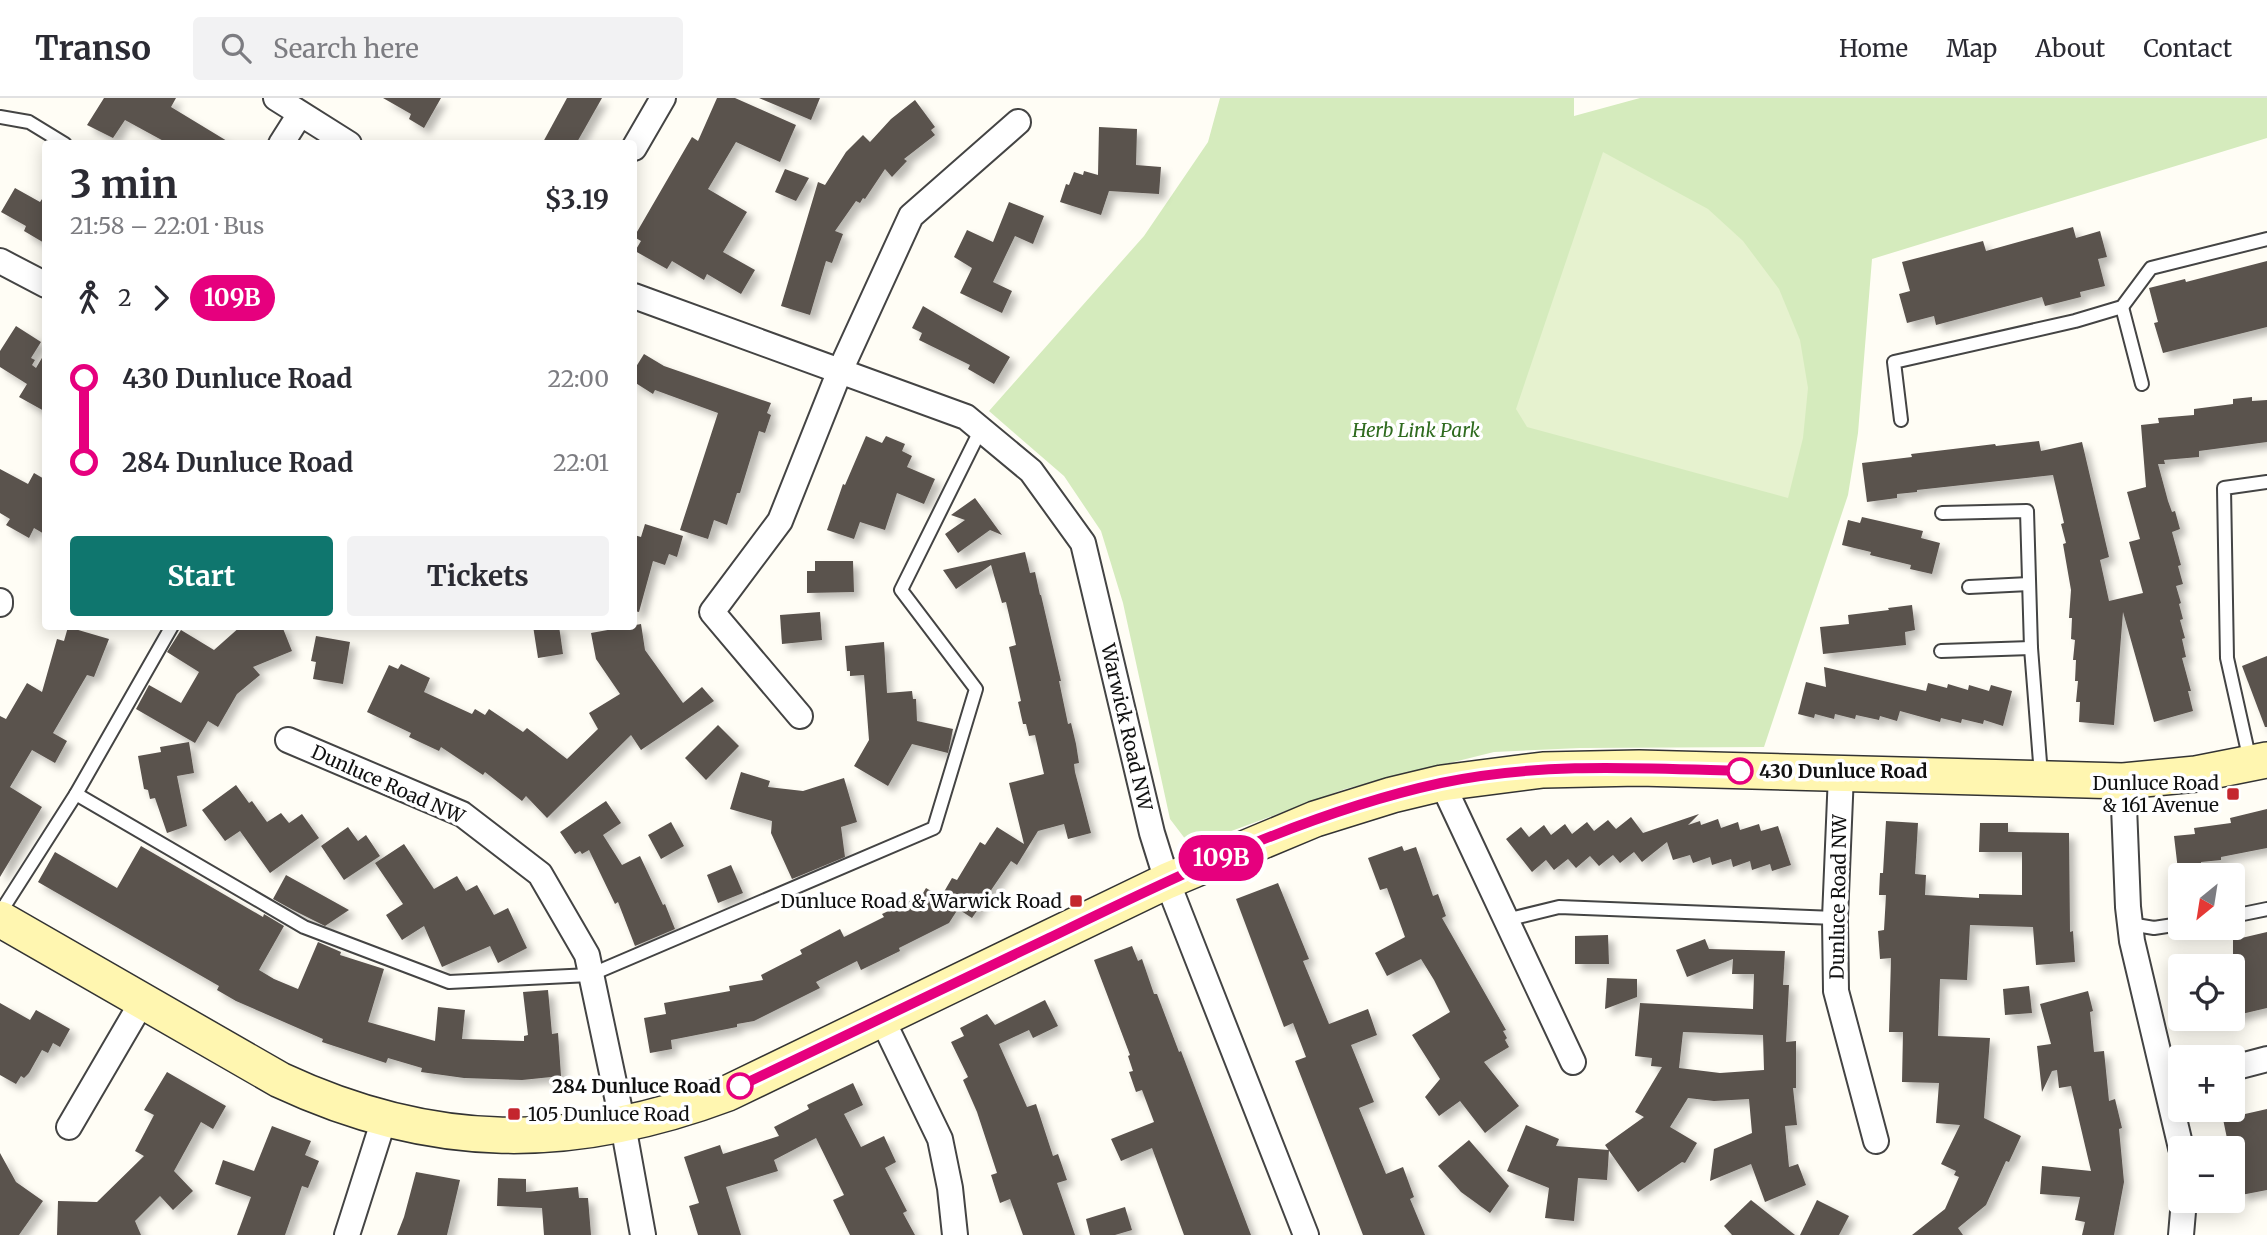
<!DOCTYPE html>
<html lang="en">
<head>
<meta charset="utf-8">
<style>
	:root { --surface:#fff; --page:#f2f2f3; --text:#2b2b33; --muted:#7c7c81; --line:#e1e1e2; --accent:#0f766e }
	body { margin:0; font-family:Merriweather,serif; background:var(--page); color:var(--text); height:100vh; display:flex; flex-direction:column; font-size:26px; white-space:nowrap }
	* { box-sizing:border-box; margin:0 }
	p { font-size:23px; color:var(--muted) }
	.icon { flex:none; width:38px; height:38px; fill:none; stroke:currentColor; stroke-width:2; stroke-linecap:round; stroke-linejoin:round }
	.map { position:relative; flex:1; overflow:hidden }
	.panel { position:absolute; left:42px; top:42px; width:595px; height:490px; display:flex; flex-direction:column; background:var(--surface); border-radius:7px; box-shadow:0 4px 18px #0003 }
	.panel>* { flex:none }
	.badge { padding:0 14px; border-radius:23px; font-size:24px; line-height:46px }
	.needle { width:46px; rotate:210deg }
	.buttons { position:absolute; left:2168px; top:765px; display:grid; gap:14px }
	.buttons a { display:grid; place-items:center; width:77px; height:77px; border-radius:7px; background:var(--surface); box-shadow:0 4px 18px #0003; font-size:35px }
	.map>.badge { position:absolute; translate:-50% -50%; box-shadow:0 0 0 4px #fff }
	.legs { display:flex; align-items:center; gap:10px; height:77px; padding:0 28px; font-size:23px }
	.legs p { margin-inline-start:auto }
	.overview { display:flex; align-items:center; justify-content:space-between; height:119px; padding:0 28px }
	h1 { font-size:38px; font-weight:700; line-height:52px }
	.primary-button { display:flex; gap:14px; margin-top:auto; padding:14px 28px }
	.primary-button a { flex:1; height:80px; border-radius:7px; background:var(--accent); color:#fff; font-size:28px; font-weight:700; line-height:80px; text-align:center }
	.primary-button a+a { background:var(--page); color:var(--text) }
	ul { padding:0 28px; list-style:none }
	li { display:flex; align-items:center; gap:24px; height:84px; font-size:26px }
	li i { display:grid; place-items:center; width:10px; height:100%; margin:0 9px; background:currentColor }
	li i::after { content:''; width:18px; height:18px; margin:-9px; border:5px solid; border-radius:50%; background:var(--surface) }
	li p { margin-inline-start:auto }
	li:first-child i { background:linear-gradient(#0000 50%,currentColor 0) }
	li:last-child i { background:linear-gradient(currentColor 50%,#0000 0) }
	header { display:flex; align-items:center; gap:42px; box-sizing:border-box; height:98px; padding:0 35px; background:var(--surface); border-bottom:2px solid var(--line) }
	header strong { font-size:33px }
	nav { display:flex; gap:38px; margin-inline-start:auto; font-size:24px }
	.search { width:490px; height:63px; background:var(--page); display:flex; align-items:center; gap:18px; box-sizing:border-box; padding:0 24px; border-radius:7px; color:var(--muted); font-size:26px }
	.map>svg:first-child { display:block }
	.park { fill:#d5ebbd }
	.pitch { fill:#e6f2cf }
	.building { fill:#5a524d; fill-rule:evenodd; filter:url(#shadow) }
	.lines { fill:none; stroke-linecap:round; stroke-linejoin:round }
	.lane-casing { stroke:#444; stroke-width:16 }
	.street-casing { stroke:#444; stroke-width:28 }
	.secondary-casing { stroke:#333; stroke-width:38 }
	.lane { stroke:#fff; stroke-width:12 }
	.street { stroke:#fff; stroke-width:24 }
	.secondary { stroke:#fff6b0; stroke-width:35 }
	.line-1-casing { stroke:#fff; stroke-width:16 }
	.line-1 { stroke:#e6007e; stroke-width:10 }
	.stop-1-dot { fill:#fff; stroke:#e6007e; stroke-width:3.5 }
	.poi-dot { fill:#c4262e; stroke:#fff; stroke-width:2.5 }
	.labels { text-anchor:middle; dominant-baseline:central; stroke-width:7; stroke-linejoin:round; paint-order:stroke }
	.park-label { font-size:19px; font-style:italic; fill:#2f6b1f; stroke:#fff }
	.street-label { font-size:19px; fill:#111; stroke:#fff }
	.stop-label { font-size:19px; font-weight:bold; fill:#111; stroke:#fff; text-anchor:start }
	.poi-label { font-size:19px; fill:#111; stroke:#fff; text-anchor:end }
</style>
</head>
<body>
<header>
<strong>Transo</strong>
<div class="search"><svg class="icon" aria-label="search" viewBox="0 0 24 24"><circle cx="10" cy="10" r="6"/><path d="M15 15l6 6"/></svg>Search here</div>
<nav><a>Home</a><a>Map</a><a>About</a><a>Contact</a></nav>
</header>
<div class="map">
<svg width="2267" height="1137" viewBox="0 0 2267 1137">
	<defs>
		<filter id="shadow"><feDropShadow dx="6" dy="6" stdDeviation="3.5" flood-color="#0004"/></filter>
	</defs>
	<rect width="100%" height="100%" fill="#fffdf5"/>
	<!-- park -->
	<polygon class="park" points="1220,0 1574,0 1574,18 1640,0 2267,0 2267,40 1872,161 1858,335 1848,397 1764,649 1580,650 1494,654 1345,691 1207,742 1186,742 1170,721 1123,505 1101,433 1064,378 989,313 1144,138 1208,44"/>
	<!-- pitch -->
	<polygon class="pitch" points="1603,54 1708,111 1743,143 1779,191 1800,242 1808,290 1803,340 1788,400 1527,329 1516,311"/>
	<!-- building -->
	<g class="building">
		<polygon points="104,0 176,0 171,9 232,46 169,46 125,22 113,40 87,27"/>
		<polygon points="383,0 441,0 424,30 409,21 411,16"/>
		<polygon points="567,0 602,0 576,46 542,46"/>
		<polygon points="717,0 735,0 796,27 780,64 736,44 708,91 747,114 723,154 755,172 741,196 707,176 704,182 672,163 667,171 635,153 641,143 634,139 692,39 698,43"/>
		<polygon points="759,0 820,0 811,22"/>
		<polygon points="915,2 935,29 931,32 935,37 904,61 907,63 892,79 885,71 865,101 863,100 860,105 856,103 835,133 843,136 832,165 826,163 810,217 781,208 818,84 825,87 846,54 863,37 870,44 891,21"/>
		<polygon points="1099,29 1137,31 1136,67 1161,69 1159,96 1109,93 1101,117 1060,104 1066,86 1069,87 1074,74 1083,77 1084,73 1098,77"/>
		<polygon points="785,71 809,80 796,103 775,94"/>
		<polygon points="15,90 40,104 46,95 46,146 24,133 26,128 1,114"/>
		<polygon points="1009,104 1044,118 1033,146 1015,138 993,184 1012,193 1002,215 960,195 972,170 954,159 967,132 993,144"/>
		<polygon points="2073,129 2076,140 2100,133 2107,159 2098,161 2105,188 2080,194 2081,199 2045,208 2042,199 1936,227 1934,218 1907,225 1899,196 1910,193 1902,164 1983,143 1986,153"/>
		<polygon points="2267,163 2267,229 2163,255 2154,225 2158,224 2149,190 2185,181 2186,184"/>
		<polygon points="923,208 1010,259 994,286 968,271 970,267 919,242 922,235 912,230"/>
		<polygon points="16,228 41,244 31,260 35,262 32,267 36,270 46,253 46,314 19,299 27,286 0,269 0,253"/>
		<polygon points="644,256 664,268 771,305 767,315 771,317 765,335 759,333 740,395 737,395 727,427 714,422 708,441 680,432 718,315 655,292 653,296 634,284 634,272"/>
		<polygon points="2252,299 2252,303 2267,302 2267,344 2199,353 2199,359 2164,362 2165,366 2158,366 2168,403 2172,414 2175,413 2180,431 2172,434 2181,467 2178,468 2183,486 2176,488 2181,505 2179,506 2183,521 2180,522 2185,540 2182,541 2186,559 2182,560 2191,593 2188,593 2193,613 2154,624 2123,514 2114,627 2079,624 2080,604 2076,604 2078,583 2075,583 2076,562 2073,562 2075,542 2071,541 2072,520 2069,520 2071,492 2063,446 2066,445 2061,426 2064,425 2053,377 1917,392 1917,394 1897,396 1897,400 1867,404 1862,365 1912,359 1911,356 1995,346 1996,348 2039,343 2041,353 2082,344 2109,459 2100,462 2109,503 2143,495 2129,444 2140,441 2127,394 2146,389 2141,327 2159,325 2158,320 2194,317 2194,311 2233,306 2233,301"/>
		<polygon points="866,338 882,345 886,338 905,346 902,353 912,358 907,369 935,381 924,406 897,395 885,432 860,424 854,441 827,432 843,386 845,387"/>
		<polygon points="0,371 28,386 34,375 46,382 46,437 34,430 29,440 6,427 10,421 0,415"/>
		<polygon points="975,400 1002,437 990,432 958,455 945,436 965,422 951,417"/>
		<polygon points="1862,419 1923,433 1921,440 1940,445 1932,476 1910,471 1911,467 1870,457 1871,454 1842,447 1848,422 1860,425"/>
		<polygon points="645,426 683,438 677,459 669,456 665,467 653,463 639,514 634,513 634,437 641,439"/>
		<polygon points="1025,454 1030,475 1035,474 1040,497 1041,497 1061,583 1059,583 1068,626 1071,625 1076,646 1079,665 1074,666 1075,674 1091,735 1068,741 1064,726 1038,733 1017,767 1011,763 972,820 958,811 949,825 899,850 900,853 861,872 857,863 816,884 820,890 754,923 737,926 737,929 671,942 672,951 650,955 644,920 666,916 664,905 730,893 729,888 763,882 761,877 802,856 800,852 840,831 844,839 884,819 882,816 922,797 926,790 941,799 952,780 957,782 980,744 985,747 997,729 1024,746 1009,685 1044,676 1035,637 1029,638 1026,626 1023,626 1018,604 1021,603 1009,549 1016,547 1006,504 1002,505 991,467 956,491 943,472"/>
		<polygon points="815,463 853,463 854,494 807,495 807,473 815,473"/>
		<polygon points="1912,507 1915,532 1905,534 1906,547 1823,556 1820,529 1849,526 1848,517 1889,512 1888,510"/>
		<polygon points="820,514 822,542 782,546 780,517"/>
		<polygon points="641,526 645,552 683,605 702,589 714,603 641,652 631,637 547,720 526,698 522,703 485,674 483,677 441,649 439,653 409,639 411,635 367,614 389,567 398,571 401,566 430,580 424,594 472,616 475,611 485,617 489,611 523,634 527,630 567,661 598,631 589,615 620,596 596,561 591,535"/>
		<polygon points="241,528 282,528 292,553 253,569 260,577 237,596 218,629 208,623 195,645 136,611 149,587 181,605 199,574 167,554 181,532 214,552"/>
		<polygon points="533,528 559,528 563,556 538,560"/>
		<polygon points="68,529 109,541 94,579 87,577 53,635 67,643 55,665 32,652 10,689 42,709 0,779 0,618 6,621 27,585 42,594 57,541 64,543"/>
		<polygon points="316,538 350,544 343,586 313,581 316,564 311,563"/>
		<polygon points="884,544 887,595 912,593 913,601 916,601 917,623 953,631 948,655 912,646 888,688 854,668 869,642 864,577 850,578 850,573 847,573 845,548"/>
		<polygon points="2267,558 2267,629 2265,629 2242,568"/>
		<polygon points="1824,569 1926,593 1928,585 1947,590 1948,586 1968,592 1969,587 1989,593 1991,587 2012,593 2003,628 1984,622 1983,626 1962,621 1961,625 1941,620 1940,624 1900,613 1897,623 1880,618 1879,622 1856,617 1855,621 1835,616 1834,621 1815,616 1814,620 1798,616 1806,584 1826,589"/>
		<polygon points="718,627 739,648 706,682 685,660"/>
		<polygon points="189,644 194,675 177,678 187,728 167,735 155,700 150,701 148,692 144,691 138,658 161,654 160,649"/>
		<polygon points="741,674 770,683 768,689 803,693 844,680 857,724 841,729 845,759 792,781 771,735 772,723 730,711"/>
		<polygon points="236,687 249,705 252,703 267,724 281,715 289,725 302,716 319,740 270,775 240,733 225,743 202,712"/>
		<polygon points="606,703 621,725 603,737 622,767 640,758 663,807 665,806 675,831 635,848 618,804 615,806 589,752 582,756 580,753 575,756 560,734"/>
		<polygon points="2267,711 2267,750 2221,759 2221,762 2201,764 2201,769 2178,772 2174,738 2195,736 2194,730 2231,725 2230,720"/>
		<polygon points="1699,716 1688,727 1700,723 1701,727 1718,721 1721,730 1738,724 1740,732 1759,726 1761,733 1778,728 1791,767 1772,773 1770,766 1752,772 1750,763 1733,769 1731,761 1712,767 1710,759 1693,765 1690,757 1673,762 1667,744 1642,764 1634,754 1620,765 1613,757 1599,768 1590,758 1576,770 1568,761 1554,772 1546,762 1532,774 1506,741 1521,729 1529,739 1544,727 1551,737 1565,726 1572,736 1587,724 1594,733 1608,722 1616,731 1631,719 1643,735"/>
		<polygon points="1886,723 1918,725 1915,776 1926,777 1925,797 1979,800 1979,796 2022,797 2022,754 1979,754 1980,725 2008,725 2008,734 2069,735 2070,834 2073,833 2075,864 2036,867 2033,829 1970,827 1967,882 1940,881 1938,938 1990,940 1984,1020 2021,1038 2009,1064 2006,1063 1986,1107 1958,1130 1963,1137 1912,1137 1945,1111 1959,1079 1954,1077 1956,1073 1941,1066 1960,1027 1936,1025 1939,985 1902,984 1903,934 1889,934 1891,860 1880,861 1878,833 1884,832 1886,797 1879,797 1880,775 1883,775"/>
		<polygon points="671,724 684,748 661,761 648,737"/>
		<polygon points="348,729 358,743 366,737 380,758 344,782 321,748"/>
		<polygon points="404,746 434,791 457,778 466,793 477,787 494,817 508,810 527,850 498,865 490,848 442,869 424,828 402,842 386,817 403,806 375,765"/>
		<polygon points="141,748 263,819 264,816 284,828 259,872 274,881 298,891 318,844 341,854 340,857 384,871 368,924 435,943 438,909 465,912 462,941 524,943 524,938 528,937 523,894 548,892 552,936 558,935 561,978 522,982 464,980 421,974 422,970 388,960 386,965 322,944 323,941 236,903 217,892 219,888 38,784 55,754 117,790"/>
		<polygon points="1402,748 1404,753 1416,749 1433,798 1438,796 1446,818 1442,820 1506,932 1503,933 1507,940 1505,942 1509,949 1484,964 1519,1008 1485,1035 1460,1003 1439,1018 1425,999 1440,981 1412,937 1450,914 1434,882 1421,861 1387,878 1375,855 1405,839 1387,790 1380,792 1368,760"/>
		<polygon points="731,767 743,795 718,805 707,777"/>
		<polygon points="286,777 349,812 325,828 293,812 273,801"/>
		<polygon points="1278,785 1309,861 1303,863 1329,926 1368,911 1377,937 1351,947 1374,1004 1359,1010 1386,1076 1403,1069 1414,1099 1410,1101 1425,1137 1363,1137 1295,963 1306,959 1293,925 1284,929 1236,801"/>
		<polygon points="2267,834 2267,910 2233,918 2233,842"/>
		<polygon points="1608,837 1609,866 1575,866 1575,838"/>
		<path d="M1705,841l4,10 76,2 -2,34h6l-3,57 10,-1v47h-3l4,37 -12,1 4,41 9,-3 8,21 -41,17 -14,-38 -41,17 4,-32 38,-16 -3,-34 -35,2 -26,-3 -18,29 27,16 -12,20 -3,-1 -44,30 -33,-47 39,-28 -9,-5 27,-45 -11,-1 1,-8 -17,-2 5,-53 113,6 1,-35h-22l1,-15 -46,18 -11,-27zM1683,934l80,3 1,35 -44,3 -41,-5z"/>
		<polygon points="1132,848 1138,863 1142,861 1154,896 1157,896 1179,954 1181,953 1251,1137 1184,1137 1152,1050 1121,1063 1111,1041 1154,1024 1142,992 1136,994 1129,974 1133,973 1128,958 1130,957 1094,862"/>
		<polygon points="1607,880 1637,881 1637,899 1605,911"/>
		<polygon points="2029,888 2032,915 2005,917 2003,891"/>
		<polygon points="2088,893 2093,913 2090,914 2094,954 2104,953 2109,1003 2115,1001 2122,1030 2119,1031 2124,1084 2114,1137 2082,1137 2085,1124 2075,1122 2080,1099 2040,1096 2042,1068 2091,1073 2071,988 2059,990 2057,972 2052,973 2042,994 2037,948 2051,946 2040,906"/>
		<polygon points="1045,902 1058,928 1033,940 1029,932 999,946 1027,1009 1036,1006 1053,1058 1058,1056 1067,1082 1057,1085 1075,1137 1023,1137 1010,1101 1000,1105 991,1077 997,1075 977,1014 963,982 968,979 951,944 964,938 960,930 987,916 995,927"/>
		<polygon points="0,905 30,922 36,912 70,931 60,949 53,945 48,955 42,952 29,975 24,980 21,978 16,986 0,977"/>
		<polygon points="167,974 226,1008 213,1031 201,1024 174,1073 193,1093 173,1112 160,1098 135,1123 141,1137 57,1137 58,1103 97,1104 144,1058 135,1053 154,1017 144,1012"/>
		<polygon points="853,985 863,1007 844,1016 861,1049 884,1038 896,1064 885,1070 907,1113 903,1115 915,1137 850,1137 833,1102 844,1097 816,1040 774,1062 778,1073 726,1089 741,1137 698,1137 689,1108 699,1105 684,1059 720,1047 723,1056 779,1038 774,1029 809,1011 807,1007"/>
		<polygon points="2267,1011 2267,1092 2241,1097 2235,1068 2233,1068 2233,1050 2229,1050 2223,1021"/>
		<polygon points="1526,1027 1559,1041 1556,1048 1609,1052 1607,1082 1578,1080 1574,1123 1545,1120 1549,1090 1507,1073"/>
		<polygon points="272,1028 311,1043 305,1057 319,1063 308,1090 302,1088 285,1137 237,1137 251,1099 215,1086 223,1062 254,1073"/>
		<polygon points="1469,1042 1509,1088 1490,1115 1461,1094 1438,1068"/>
		<polygon points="0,1055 16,1084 43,1103 19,1137 0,1137"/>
		<polygon points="416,1074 460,1082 447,1137 397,1137 404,1119"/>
		<polygon points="498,1080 526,1081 526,1094 578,1089 579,1100 588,1100 591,1137 544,1137 542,1110 497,1108"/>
		<polygon points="1751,1102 1795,1137 1732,1137 1724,1128"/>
		<polygon points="1817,1102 1849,1118 1839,1137 1800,1137"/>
		<polygon points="1125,1109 1132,1132 1115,1137 1090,1137 1086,1121"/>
	</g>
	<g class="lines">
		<!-- lane casing -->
		<g class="lane-casing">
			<g id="lane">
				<polyline points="0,19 29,24 65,46"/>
				<polyline points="2122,209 2142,286"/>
				<polyline points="1901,322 1894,264 2075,223 2122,209 2151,170 2267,141"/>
				<polyline points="1942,415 2027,413 2031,550 2041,677"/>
				<polyline points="1969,489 2029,486"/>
				<polyline points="1941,553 2031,550"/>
				<polyline points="2250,663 2227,560 2224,390 2267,384"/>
				<polyline points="76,696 304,829 449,884 590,877 934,730 976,591 901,492 981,331"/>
				<polyline points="0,815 76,696 172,528"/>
				<polyline points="2233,818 2267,811"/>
				<polyline points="1506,822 1559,809 1835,820"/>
				<polyline points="2130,826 2154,830 2180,826"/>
			</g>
		</g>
		<!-- street casing -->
		<g class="street-casing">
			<g id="street">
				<polyline points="276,0 349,46"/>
				<polyline points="281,46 300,16"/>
				<polyline points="634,50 663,0"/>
				<polyline points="0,163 46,187"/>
				<polyline points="634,198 966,319 1031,373 1083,445 1152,735 1167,783 1306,1137"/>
				<polyline points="0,503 0,506"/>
				<polyline points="800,618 712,514 780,423 839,275 911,118 1018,24"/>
				<polyline points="288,642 462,716 540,776 587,857 623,1027 643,1137"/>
				<polyline points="1841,676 1835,820 1836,893 1876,1043"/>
				<polyline points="2123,683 2128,809 2132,843 2181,1050"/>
				<polyline points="1442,685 1573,964"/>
				<polyline points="882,921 940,1041 950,1090 955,1137"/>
				<polyline points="2233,970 2267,961"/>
				<polyline points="69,1029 142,904"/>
				<polyline points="347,1137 384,1021"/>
				<polyline points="2181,1137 2184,1102"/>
			</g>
		</g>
		<!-- secondary casing -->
		<g class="secondary-casing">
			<path id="secondary" d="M0,821l280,161c152,71 291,72 448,13l439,-212 148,-62 77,-24 50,-12 101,-13 96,-2 484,13 73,-7 71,-14"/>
		</g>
		<!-- lane -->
		<use href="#lane" class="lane"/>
		<!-- street -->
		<use href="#street" class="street"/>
		<!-- secondary -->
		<use href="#secondary" class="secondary"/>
	</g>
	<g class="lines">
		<!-- line-1 casing -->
		<g class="line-1-casing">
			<path id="line-1" d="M740,988c103,-49 206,-98 309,-148 126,-61 254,-125 392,-155 98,-21 199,-15 299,-12"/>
		</g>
		<!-- line-1 -->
		<use href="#line-1" class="line-1"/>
	</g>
	<!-- markers -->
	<g class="stop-1-dot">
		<circle cx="1740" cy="673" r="12"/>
		<circle cx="740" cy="988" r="12"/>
	</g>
	<g class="poi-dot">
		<rect x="2226" y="689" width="14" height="14" rx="3.5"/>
		<rect x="1069" y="796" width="14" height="14" rx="3.5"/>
		<rect x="507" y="1009" width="14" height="14" rx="3.5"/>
	</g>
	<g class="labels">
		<!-- park labels -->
		<g class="park-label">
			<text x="1416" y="332">Herb Link Park</text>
		</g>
		<!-- street labels -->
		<g class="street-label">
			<text transform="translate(1127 629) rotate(77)">Warwick Road NW</text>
			<text transform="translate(388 686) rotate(24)">Dunluce Road NW</text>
			<text transform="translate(1838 799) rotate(-89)">Dunluce Road NW</text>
		</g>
		<!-- stop labels -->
		<g class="stop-label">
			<text x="1759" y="673">430 Dunluce Road</text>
			<text x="721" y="988" text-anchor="end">284 Dunluce Road</text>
		</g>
		<!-- poi labels -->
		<g class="poi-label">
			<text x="2219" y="685">Dunluce Road<tspan x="2219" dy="22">&amp; 161 Avenue</tspan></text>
			<text x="1062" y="803">Dunluce Road &amp; Warwick Road</text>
			<text x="528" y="1016" text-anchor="start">105 Dunluce Road</text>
		</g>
	</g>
</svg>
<div class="buttons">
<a><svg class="needle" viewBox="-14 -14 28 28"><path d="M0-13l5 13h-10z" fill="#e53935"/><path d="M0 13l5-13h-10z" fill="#7c7c81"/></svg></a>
<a><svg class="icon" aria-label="locate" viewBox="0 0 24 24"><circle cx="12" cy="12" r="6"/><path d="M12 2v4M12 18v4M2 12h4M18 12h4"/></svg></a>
<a>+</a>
<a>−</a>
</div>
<b class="badge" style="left:1221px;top:760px;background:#e6007e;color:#fff">109B</b>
<section class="panel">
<div class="overview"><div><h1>3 min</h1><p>21:58 – 22:01 · Bus</p></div><b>$3.19</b></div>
<div class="legs"><svg class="icon" aria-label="walk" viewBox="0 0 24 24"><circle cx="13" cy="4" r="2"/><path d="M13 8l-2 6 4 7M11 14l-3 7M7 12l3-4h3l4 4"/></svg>2<svg class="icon" aria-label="forward" viewBox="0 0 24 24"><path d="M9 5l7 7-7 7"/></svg><b class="badge" style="background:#e6007e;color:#fff">109B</b></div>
<ul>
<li><i style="color:#e6007e"></i><b>430 Dunluce Road</b><p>22:00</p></li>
<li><i style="color:#e6007e"></i><b>284 Dunluce Road</b><p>22:01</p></li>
</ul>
<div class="primary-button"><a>Start</a><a>Tickets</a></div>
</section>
</div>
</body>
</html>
